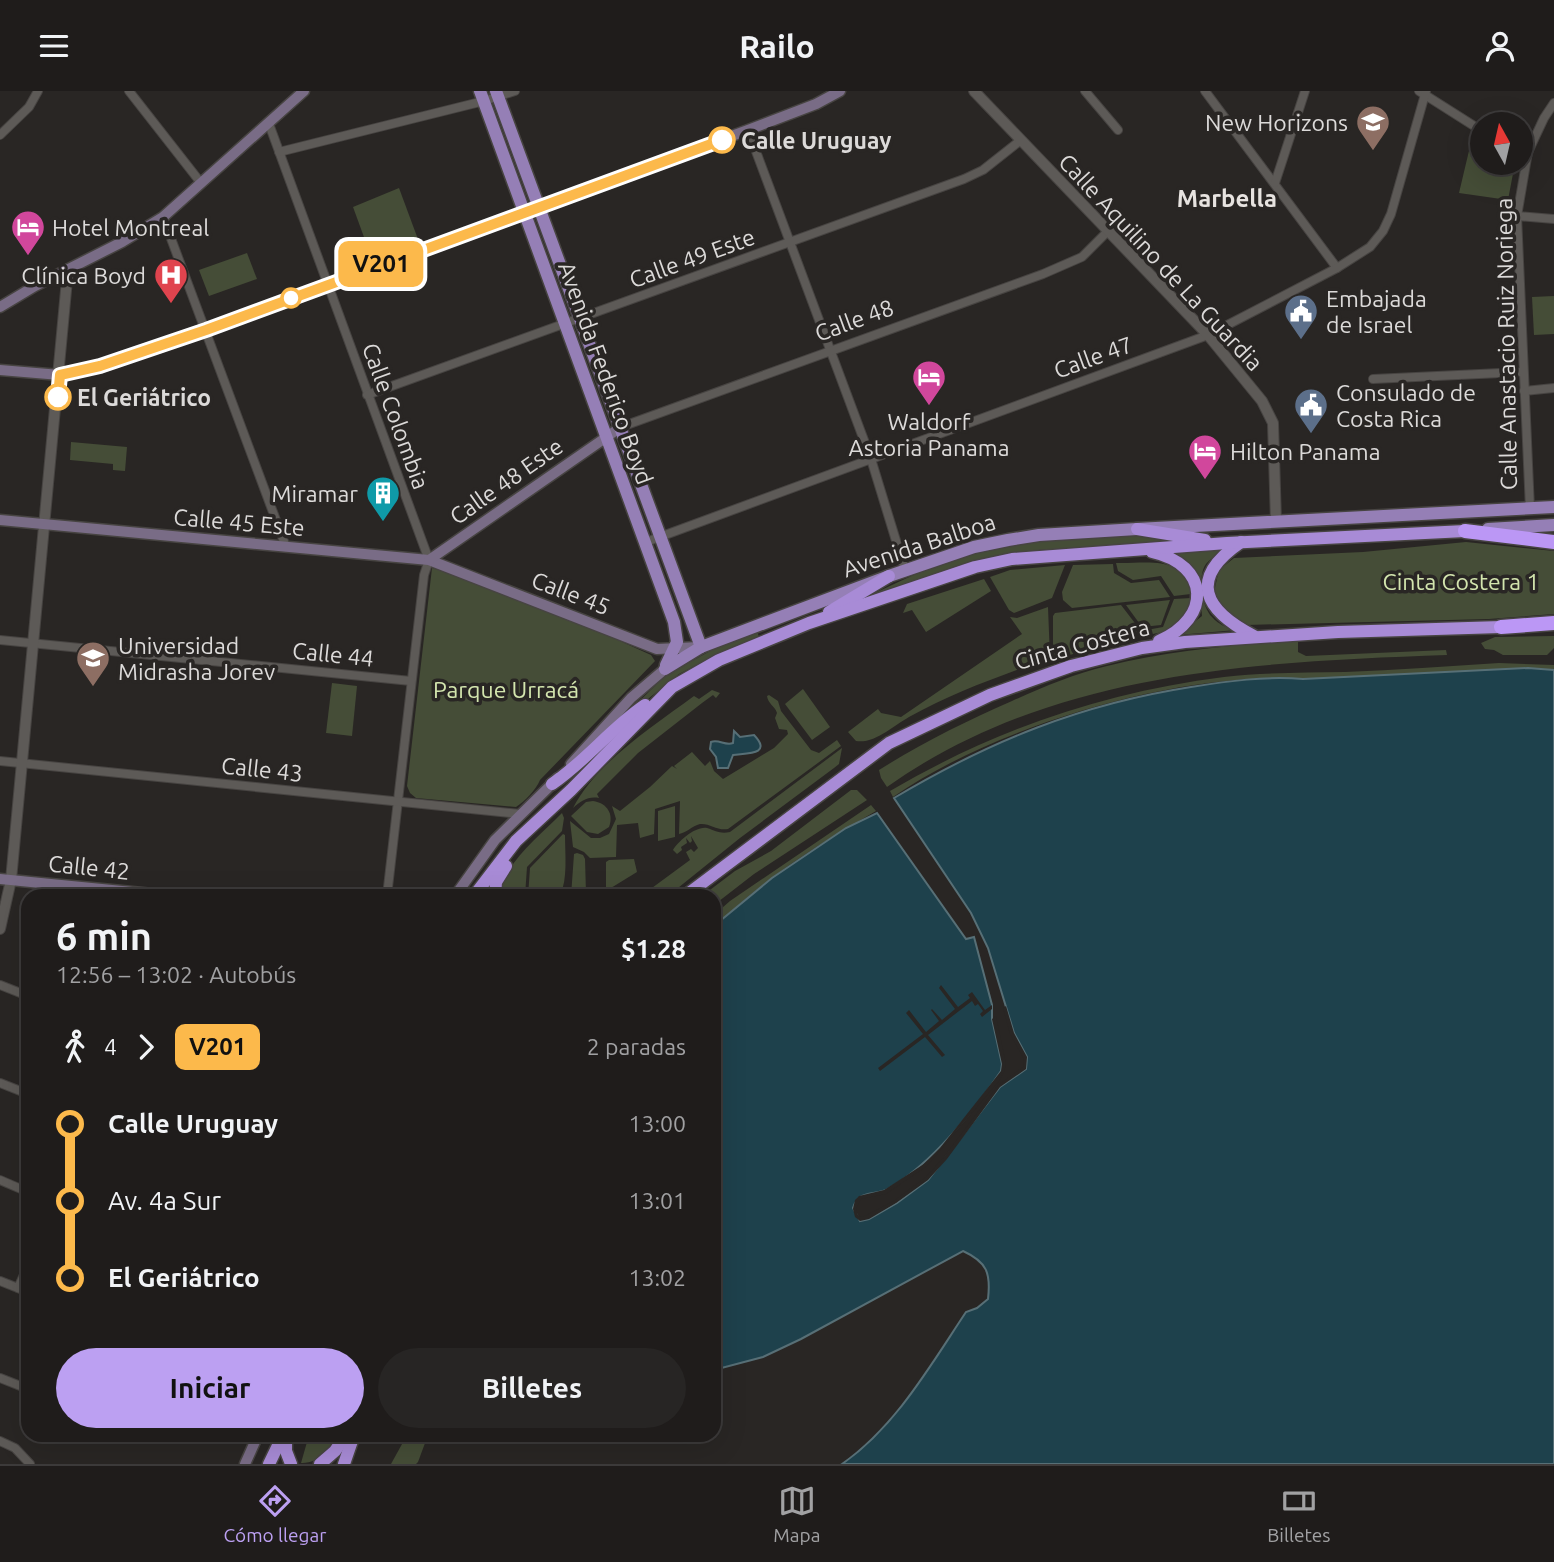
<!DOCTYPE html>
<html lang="es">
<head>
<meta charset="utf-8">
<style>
	:root { --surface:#1f1c1b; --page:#272524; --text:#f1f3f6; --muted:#a1a1a3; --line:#3c3a3a; --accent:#bca0f2 }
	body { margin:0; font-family:Ubuntu,sans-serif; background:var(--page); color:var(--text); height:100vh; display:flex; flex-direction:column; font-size:26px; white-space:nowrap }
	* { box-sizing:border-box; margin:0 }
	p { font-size:23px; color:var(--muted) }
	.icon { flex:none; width:38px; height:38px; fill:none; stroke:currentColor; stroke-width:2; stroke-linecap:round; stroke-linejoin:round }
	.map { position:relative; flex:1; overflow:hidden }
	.side { position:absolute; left:21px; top:798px; width:700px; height:553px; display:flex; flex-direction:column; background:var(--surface); border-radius:21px; box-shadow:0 7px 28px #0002,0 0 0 2px var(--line) }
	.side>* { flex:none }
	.badge { padding:0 14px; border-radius:10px; font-size:24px; line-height:46px }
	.needle { width:46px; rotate:352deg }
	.fabs { position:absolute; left:1470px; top:21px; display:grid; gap:14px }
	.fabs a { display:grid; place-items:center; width:63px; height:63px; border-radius:50%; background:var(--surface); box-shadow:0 7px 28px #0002,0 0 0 2px var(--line); font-size:35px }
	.map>.badge { position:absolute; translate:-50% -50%; box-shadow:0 0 0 4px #fff }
	.legs { display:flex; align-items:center; gap:10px; height:77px; padding:0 35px; font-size:23px }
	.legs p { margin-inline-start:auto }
	.summary { display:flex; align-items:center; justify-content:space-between; height:119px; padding:0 35px }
	h1 { font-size:38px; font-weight:600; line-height:52px }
	.action { display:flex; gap:14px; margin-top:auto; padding:14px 35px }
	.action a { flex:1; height:80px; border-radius:42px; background:var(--accent); color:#111; font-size:28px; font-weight:600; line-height:80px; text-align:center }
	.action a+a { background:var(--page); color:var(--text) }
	ul { padding:0 35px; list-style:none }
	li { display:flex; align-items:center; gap:24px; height:77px; font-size:26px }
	li i { display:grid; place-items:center; width:10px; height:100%; margin:0 9px; background:currentColor }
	li i::after { content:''; width:18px; height:18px; margin:-9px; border:5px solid; border-radius:50%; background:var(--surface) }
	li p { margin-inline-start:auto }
	li:first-child i { background:linear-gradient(#0000 50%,currentColor 0) }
	li:last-child i { background:linear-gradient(currentColor 50%,#0000 0) }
	header { display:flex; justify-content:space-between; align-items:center; height:91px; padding:0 35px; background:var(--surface); font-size:32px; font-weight:600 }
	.tab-bar { display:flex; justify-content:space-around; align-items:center; height:98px; border-top:2px solid var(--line); background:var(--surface); font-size:19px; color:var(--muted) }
	.tab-bar a { display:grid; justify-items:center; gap:4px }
	.tab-bar .on { color:var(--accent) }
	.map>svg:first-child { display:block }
	.green { fill:#454d37 }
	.water { fill:#1e414c; stroke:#576f76; stroke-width:2 }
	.pier { fill:#292624 }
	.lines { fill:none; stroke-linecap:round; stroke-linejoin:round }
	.minor-casing { stroke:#474442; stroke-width:10 }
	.tertiary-casing { stroke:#474442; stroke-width:12 }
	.secondary-casing { stroke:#474442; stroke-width:13 }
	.primary-casing { stroke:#474442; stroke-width:15 }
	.trunk-casing { stroke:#474442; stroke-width:15 }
	.motorway-casing { stroke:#474442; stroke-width:17 }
	.minor { stroke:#5d5a57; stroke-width:8 }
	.tertiary { stroke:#5d5a57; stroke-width:10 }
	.secondary { stroke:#796c86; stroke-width:10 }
	.primary { stroke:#957fb6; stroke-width:12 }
	.trunk { stroke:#a88bd6; stroke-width:12 }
	.motorway { stroke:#bb97f5; stroke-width:14 }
	.line-1-casing { stroke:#fff; stroke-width:16 }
	.line-1 { stroke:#fcb94b; stroke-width:10 }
	.stop-1-dot { fill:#fff; stroke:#fcb94b; stroke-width:3.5 }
	.labels { text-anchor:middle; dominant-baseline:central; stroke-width:7; stroke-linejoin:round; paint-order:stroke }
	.poi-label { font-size:23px; fill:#dcdad9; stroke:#292624; text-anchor:start }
	.stop-label { font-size:23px; font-weight:bold; fill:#dcdad9; stroke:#292624; text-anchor:start }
	.street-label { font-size:23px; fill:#dcdad9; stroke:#292624 }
	.park-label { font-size:23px; fill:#d3e5ae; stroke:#292624 }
	.neighbourhood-label { font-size:24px; font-weight:bold; fill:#e7e3e0; stroke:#292624 }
</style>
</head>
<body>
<header><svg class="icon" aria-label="menu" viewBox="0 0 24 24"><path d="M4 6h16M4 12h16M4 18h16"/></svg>Railo<svg class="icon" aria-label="person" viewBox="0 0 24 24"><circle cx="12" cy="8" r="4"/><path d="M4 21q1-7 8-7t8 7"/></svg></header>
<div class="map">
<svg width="1554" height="1373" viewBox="0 0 1554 1373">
	<rect width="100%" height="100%" fill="#292624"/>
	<!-- green -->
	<g class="green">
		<polygon points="1472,47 1482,51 1482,72 1515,72 1508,109 1459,102"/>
		<polygon points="399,97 419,151 372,168 353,116"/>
		<polygon points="247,162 257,188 209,205 199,179"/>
		<polygon points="1554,205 1554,243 1534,244 1532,206"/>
		<polygon points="71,351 127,356 125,380 113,379 113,373 70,369"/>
		<polygon points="1140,443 1203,451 1038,459 976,469 847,515 922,480 975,462 1020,451"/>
		<polygon points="1466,451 1554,460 1554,523 1489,528 1246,534 1222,522 1214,501 1219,479 1234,467 1363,461"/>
		<path d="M1234,454c-9,6 -22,11 -28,19 -9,12 -4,43 6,53 7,8 14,10 24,13l-58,5 24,-19 -4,-43 -13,-10 -24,-11z"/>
		<path d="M1116,472c32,1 68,-9 75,31l-17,2 -13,-20 -28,4 -15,-9z"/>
		<polygon points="1113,473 1114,482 1131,492 1159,489 1170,506 1072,517 1063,509 1062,501 1073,474"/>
		<polygon points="1065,474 1052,507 1014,522 1009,519 990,486 1010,479"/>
		<path d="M432,477l78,23 141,64 4,6 -115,119c-4,10 -15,21 -24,27l-100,-9 -6,-5 -3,-7z"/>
		<polygon points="984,488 991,500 926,541 912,519 903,522 907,513"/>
		<polygon points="1191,507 1189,518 1172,539 1110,552 1053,569 1053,525 1055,522 1121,514 1141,540 1163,536 1174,508"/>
		<polygon points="1170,509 1161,534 1142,536 1126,514"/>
		<path d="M1048,516l2,51c-48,17 -96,34 -141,59 -16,9 -34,27 -53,24l-8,-9 30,-23 3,4 20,4 121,-83 -12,-17 7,1z"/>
		<polygon points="757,540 759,546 714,565 679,583 612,637 666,584 712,559"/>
		<polygon points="1554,545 1554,557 1547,564 1503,564 1494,559 1485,558 1481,552 1495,546"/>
		<path d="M1298,549v12l8,4 140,-6 1,5c-193,7 -397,16 -560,132l-6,-9 -2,-8c43,-27 87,-49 133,-69 31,-14 62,-27 95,-35 62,-15 127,-21 191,-26z"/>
		<path d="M1499,572l55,2v5l-26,-2 -225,11c-124,-8 -308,47 -410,118l-3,-6c104,-61 214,-99 334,-114 40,-5 81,-4 121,-5 51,-2 103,-6 154,-9z"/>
		<polygon points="332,592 357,595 352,645 326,642"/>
		<polygon points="803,598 830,636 812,649 785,613"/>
		<path d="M712,599l8,3 -4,5 -3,-3 -11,8 -64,50 -41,41 2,4c-11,-2 -18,3 -26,10 24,-46 79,-81 121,-112l5,3z"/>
		<path d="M769,604l9,6 3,10 30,39 8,3 18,-13 4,6 -113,83c-11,2 -18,-6 -28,-5 -8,2 -14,9 -21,10l1,-33 -25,8 -1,25 -14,4 -2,-15 -21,2 -1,32 -26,1 -6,-6 -11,-5 -3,-26 21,17h9l9,-4 7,-15 -4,-13 8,5 30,-24 22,-21 5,3 -3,-3 18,-14 13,14 5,-5 4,10 9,8 51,-31 14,-14 -1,-4 -8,-1 -4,-11 2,-5c-2,-7 -9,-9 -10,-17z"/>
		<path d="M842,657l-3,16 -5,4 -94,70 -72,58h-27l49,-36 -4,-8 5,-3 3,3 4,-4 -7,-12 1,5 -2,2 -4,-5 1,5 -6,4 1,3 -5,4 -4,-4c5,-8 22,-24 34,-22 9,3 13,6 23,4z"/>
		<polygon points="851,699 857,699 867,709 754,783 714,814 714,805 702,805 735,780 771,760"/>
		<path d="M593,710c14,2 21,13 16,26l-11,7 -11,-2 -16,-16 15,-14z"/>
		<path d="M871,714l5,6c-57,33 -115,69 -162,117v-13l16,-14z"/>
		<polygon points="675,715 675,746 658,750 658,720"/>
		<path d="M562,722l2,5 -2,13 -35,36 -2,29h-25c3,-33 40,-60 62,-83z"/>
		<path d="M563,743l2,1c0,20 3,43 -5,61h-13l-7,-7 -7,7h-5l2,-28z"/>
		<polygon points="577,762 583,764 585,768 586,802 603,802 602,805 571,805 574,763"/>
		<polygon points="634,768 637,781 606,800 606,771 609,769"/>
		<path d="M309,1344h31c-10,12 -21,29 -39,28z"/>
		<polygon points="407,1344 428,1344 418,1371 416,1373 391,1373"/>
	</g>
	<!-- water -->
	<g class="water">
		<path d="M1528,577l26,2v794h-712c54,-38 88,-98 124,-152l11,-4 11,-9c3,-26 -1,-37 -25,-48l-162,88 -38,18 -49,13v-443l6,-6 52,-43 74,-50 31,-15 89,126 8,-2 18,68v14l10,45 -1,7c-25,37 -62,83 -99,109 -6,4 -13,9 -19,11 -15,4 -25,1 -30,17l7,13 9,-2 28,-16 31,-23 72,-93 26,-18 1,-12 -13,-24 -26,-85 -17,-35 -77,-115c96,-57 187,-94 297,-111 37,-6 74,-11 112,-8z"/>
		<path d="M734,640l6,6 14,-2c20,21 -11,18 -21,20l-5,13h-10l-2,-11 -6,-8 1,-7c8,-3 14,4 22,1z"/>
	</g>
	<!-- pier -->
	<g class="pier">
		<polygon points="941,894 958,916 970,907 968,904 972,901 985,919 992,914 992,918 982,926 980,923 983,920 978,913 975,915 972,910 928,944 945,964 942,966 925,946 880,980 878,977 923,943 906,922 909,919 926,941 939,930 931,919 932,918 942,929 955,918 939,897"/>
		<polygon points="1006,915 1014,942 1027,966 1026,978 1000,996 947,1068 928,1089 896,1112 869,1128 860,1130 855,1126 853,1118 855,1109 859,1105 884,1099 924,1073 940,1057 1001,980 1002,973 992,928 996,925 1006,973 1004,981 999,990 927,1075 886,1103 861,1108 856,1118 858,1124 861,1126 867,1124 895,1109 926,1086 944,1066 998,994 1023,976 1024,968 1010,943 1003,917"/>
	</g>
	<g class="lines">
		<!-- minor casing -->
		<g class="minor-casing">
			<g id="minor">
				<polyline points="129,0 201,92"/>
				<polyline points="1085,0 1118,39"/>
				<polyline points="1205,0 1337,177"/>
				<polyline points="1419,0 1482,40"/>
				<polyline points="269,33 429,469 424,484 387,805"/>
				<polyline points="748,39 871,368 905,479"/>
				<polyline points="0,44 29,16 38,0"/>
				<polyline points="279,61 484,10 515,0"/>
				<polyline points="1275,92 1305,0"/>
				<polyline points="1517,125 1554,128"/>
				<polyline points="163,126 286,456"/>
				<polyline points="1373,288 1522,281"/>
				<polyline points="1524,300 1554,297"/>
				<polyline points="367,304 964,88 983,79 1021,49"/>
				<polyline points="621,336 1043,183 1082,166 1108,140"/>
				<polyline points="1530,418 1517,125 1528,61 1544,27 1554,12"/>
				<polyline points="646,451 1208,244 1337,177 1370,156 1383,140 1391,123 1426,0"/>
				<polyline points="0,549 411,590"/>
				<polyline points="0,670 520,723"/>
				<polyline points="0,894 28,905"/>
				<polyline points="0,992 28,1003"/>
				<polyline points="0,1089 28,1101"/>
				<polyline points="0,1190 28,1201"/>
				<polyline points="18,1197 28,1175"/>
				<polyline points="0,1287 28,1298"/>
				<polyline points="0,1350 15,1357 30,1373"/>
			</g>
		</g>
		<!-- tertiary casing -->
		<g class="tertiary-casing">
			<g id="tertiary">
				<polyline points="974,0 1208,244 1262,310 1273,332 1276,431"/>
				<polyline points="0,838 11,789 68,178"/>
			</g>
		</g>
		<!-- secondary casing -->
		<g class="secondary-casing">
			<g id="secondary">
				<polyline points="0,216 35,195 122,151 163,126 304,0"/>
				<polyline points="0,279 60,284 100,275 206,239 748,39 816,13 840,0"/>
				<polyline points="0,429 429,469 657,558 699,556"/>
				<polyline points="429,469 621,336"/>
				<polyline points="571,673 631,607 665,578"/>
				<polyline points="0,788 173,805"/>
				<polyline points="455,805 495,749 558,687"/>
				<polyline points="245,1373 258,1344"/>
			</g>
		</g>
		<!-- primary casing -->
		<g class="primary-casing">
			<g id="primary">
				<polyline points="480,0 674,531 677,551 666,574"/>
				<polyline points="496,0 701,556"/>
				<polyline points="1488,438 1554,434"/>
				<polyline points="665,578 701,556 889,485 974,456 1008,449 1039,444 1137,438 1554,416"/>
			</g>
		</g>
		<!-- trunk casing -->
		<g class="trunk-casing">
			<g id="trunk">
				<polyline points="1137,438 1205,449"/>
				<path d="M1241,451c-54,37 -37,68 13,94"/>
				<path d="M1152,461c58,13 60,66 7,89"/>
				<polyline points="829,521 889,485"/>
				<path d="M552,693c34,-23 59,-56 93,-79"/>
				<polyline points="474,805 516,750 571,699 672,596 719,569 809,532 975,476 1012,468 1227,452 1465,440"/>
				<polyline points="495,805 496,791 506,775"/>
				<polyline points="685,805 889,652 990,604 1071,575 1142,557 1185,551 1338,541 1501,536"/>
				<polyline points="286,1344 286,1360 291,1373"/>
				<polyline points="269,1373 283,1344"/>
				<polyline points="320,1373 335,1360 346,1344"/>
				<polyline points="344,1373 354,1344"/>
			</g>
		</g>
		<!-- motorway casing -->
		<g class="motorway-casing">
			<g id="motorway">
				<polyline points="1465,440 1554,451"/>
				<polyline points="1501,536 1554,532"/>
			</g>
		</g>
		<!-- minor -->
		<use href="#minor" class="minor"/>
		<!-- tertiary -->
		<use href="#tertiary" class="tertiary"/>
		<!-- secondary -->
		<use href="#secondary" class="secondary"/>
		<!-- primary -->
		<use href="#primary" class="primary"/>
		<!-- trunk -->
		<use href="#trunk" class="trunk"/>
		<!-- motorway -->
		<use href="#motorway" class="motorway"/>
	</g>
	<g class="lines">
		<!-- line-1 casing -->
		<g class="line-1-casing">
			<polyline id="line-1" points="58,306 60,284 100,275 206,239 722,49"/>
		</g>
		<!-- line-1 -->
		<use href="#line-1" class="line-1"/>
	</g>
	<!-- icons -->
	<defs>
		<g id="school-pin" transform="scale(1.75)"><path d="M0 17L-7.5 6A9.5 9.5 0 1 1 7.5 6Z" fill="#8d6e63" stroke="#292624"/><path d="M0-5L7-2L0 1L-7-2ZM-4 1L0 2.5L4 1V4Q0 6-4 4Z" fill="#fff"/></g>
		<g id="hotel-pin" transform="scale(1.75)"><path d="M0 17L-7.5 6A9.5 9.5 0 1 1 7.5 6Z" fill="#d1479c" stroke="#292624"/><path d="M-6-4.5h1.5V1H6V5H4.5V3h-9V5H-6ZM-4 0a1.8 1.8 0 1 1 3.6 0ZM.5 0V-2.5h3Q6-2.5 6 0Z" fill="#fff"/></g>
		<g id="hospital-pin" transform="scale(1.75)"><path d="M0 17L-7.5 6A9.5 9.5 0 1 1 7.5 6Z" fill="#e0444e" stroke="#292624"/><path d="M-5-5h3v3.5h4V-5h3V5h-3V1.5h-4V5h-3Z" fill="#fff"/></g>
		<g id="civic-pin" transform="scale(1.75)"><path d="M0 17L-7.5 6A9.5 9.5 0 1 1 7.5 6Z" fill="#5c6f8a" stroke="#292624"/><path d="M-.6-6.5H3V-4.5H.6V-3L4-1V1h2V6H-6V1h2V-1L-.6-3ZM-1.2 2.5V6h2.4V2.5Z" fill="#fff"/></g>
		<g id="building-pin" transform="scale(1.75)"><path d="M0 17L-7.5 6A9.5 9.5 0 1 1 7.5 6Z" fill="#0f9aa8" stroke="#292624"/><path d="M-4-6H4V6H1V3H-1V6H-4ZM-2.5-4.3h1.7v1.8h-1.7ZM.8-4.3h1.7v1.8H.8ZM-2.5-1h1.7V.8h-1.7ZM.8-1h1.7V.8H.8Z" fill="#fff"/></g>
		<g id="university-pin" transform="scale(1.75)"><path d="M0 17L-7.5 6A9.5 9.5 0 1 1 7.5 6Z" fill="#8d6e63" stroke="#292624"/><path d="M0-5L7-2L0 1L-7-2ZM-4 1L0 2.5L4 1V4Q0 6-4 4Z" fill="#fff"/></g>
	</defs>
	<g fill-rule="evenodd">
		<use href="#school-pin" x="1373" y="31"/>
		<use href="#hotel-pin" x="28" y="136"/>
		<use href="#hospital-pin" x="171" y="184"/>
		<use href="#civic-pin" x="1301" y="220"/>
		<use href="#hotel-pin" x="929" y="286"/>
		<use href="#civic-pin" x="1311" y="314"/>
		<use href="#hotel-pin" x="1205" y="360"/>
		<use href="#building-pin" x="383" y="402"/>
		<use href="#university-pin" x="93" y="567"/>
	</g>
	<!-- markers -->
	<g class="stop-1-dot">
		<circle cx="722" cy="49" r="12"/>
		<circle cx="291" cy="207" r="9"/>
		<circle cx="58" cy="306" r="12"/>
	</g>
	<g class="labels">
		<!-- poi labels -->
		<g class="poi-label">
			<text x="1348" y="31" text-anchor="end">New Horizons</text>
			<text x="52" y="136">Hotel Montreal</text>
			<text x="146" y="184" text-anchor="end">Clínica Boyd</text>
			<text x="1326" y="207">Embajada<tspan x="1326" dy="26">de Israel</tspan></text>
			<text x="1336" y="301">Consulado de<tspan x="1336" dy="26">Costa Rica</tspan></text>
			<text x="929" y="330" text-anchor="middle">Waldorf<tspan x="929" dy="26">Astoria Panama</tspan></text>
			<text x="1230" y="360">Hilton Panama</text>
			<text x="358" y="402" text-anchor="end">Miramar</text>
			<text x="118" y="554">Universidad<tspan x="118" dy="26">Midrasha Jorev</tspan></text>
		</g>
		<!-- stop labels -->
		<g class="stop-label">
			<text x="741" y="49">Calle Uruguay</text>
			<text x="77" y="306">El Geriátrico</text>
		</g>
		<!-- street labels -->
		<g class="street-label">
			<text transform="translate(692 167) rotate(-20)">Calle 49 Este</text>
			<text transform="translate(1161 171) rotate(47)">Calle Aquilino de La Guardia</text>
			<text transform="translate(854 229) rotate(-20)">Calle 48</text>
			<text transform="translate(1506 253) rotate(-91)">Calle Anastacio Ruiz Noriega</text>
			<text transform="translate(1093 266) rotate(-20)">Calle 47</text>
			<text transform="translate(606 282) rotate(70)">Avenida Federico Boyd</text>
			<text transform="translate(396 325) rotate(70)">Calle Colombia</text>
			<text transform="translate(506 390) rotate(-35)">Calle 48 Este</text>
			<text transform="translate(239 431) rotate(5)">Calle 45 Este</text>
			<text transform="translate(919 454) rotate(-18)">Avenida Balboa</text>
			<text transform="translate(571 502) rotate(21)">Calle 45</text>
			<text transform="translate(1082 553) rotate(-15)">Cinta Costera</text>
			<text transform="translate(333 563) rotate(6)">Calle 44</text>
			<text transform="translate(262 678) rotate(6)">Calle 43</text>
			<text transform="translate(89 776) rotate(6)">Calle 42</text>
		</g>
		<!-- park labels -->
		<g class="park-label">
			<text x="1461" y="490">Cinta Costera 1</text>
			<text x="506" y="598">Parque Urracá</text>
		</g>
		<!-- neighbourhood labels -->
		<g class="neighbourhood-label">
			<text x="1227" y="107">Marbella</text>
		</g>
	</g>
</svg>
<div class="fabs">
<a><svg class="needle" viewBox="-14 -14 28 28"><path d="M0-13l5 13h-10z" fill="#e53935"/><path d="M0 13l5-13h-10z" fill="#a1a1a3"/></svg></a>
</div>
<b class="badge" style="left:381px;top:173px;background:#fcb94b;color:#111">V201</b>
<section class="side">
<div class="summary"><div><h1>6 min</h1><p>12:56 – 13:02 · Autobús</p></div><b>$1.28</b></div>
<div class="legs"><svg class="icon" aria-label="walk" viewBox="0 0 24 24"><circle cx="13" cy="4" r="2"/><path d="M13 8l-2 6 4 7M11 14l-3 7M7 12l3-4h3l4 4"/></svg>4<svg class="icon" aria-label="forward" viewBox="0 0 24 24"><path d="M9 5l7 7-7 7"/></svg><b class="badge" style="background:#fcb94b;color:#111">V201</b><p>2 paradas</p></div>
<ul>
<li><i style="color:#fcb94b"></i><b>Calle Uruguay</b><p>13:00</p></li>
<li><i style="color:#fcb94b"></i><span>Av. 4a Sur</span><p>13:01</p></li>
<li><i style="color:#fcb94b"></i><b>El Geriátrico</b><p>13:02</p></li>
</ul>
<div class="action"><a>Iniciar</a><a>Billetes</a></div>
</section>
</div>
<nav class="tab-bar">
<a class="on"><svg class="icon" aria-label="directions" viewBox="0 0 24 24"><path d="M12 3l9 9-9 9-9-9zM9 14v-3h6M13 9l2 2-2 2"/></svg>Cómo llegar</a>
<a><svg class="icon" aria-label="map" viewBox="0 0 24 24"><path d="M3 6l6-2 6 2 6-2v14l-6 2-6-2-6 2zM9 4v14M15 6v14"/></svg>Mapa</a>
<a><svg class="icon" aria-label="tickets" viewBox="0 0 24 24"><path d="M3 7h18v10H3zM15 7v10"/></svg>Billetes</a>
</nav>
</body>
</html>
